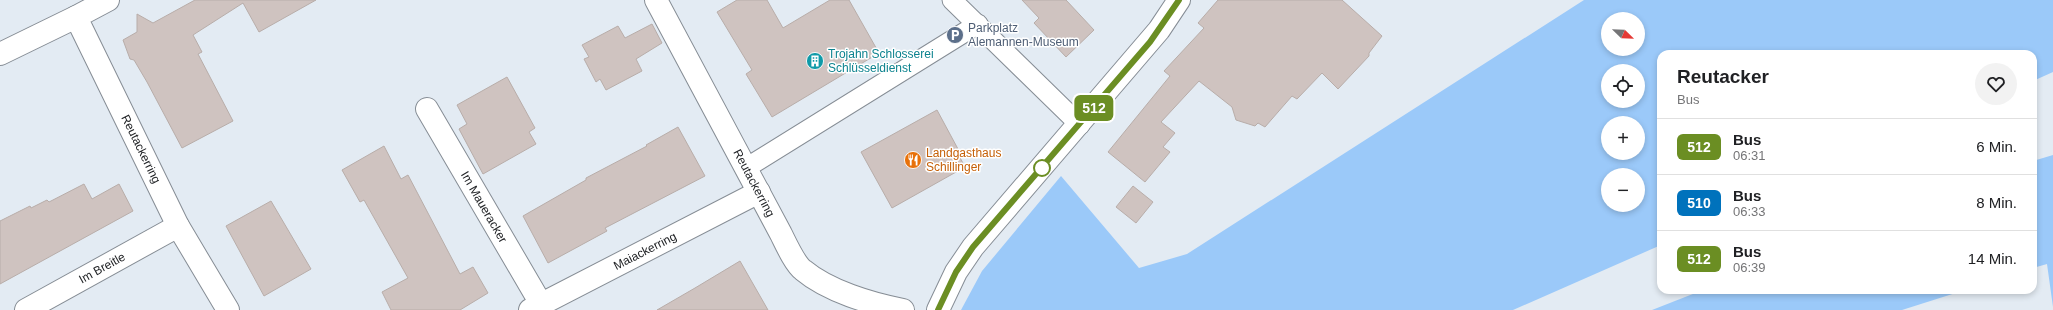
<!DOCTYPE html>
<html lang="de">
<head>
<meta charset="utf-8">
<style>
	:root { --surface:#fff; --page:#f2f2f2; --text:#202124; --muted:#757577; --line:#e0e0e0 }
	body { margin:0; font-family:Arial,sans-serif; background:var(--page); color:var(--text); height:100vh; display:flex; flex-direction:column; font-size:15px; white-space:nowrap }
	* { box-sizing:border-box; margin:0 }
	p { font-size:13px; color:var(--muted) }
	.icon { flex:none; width:22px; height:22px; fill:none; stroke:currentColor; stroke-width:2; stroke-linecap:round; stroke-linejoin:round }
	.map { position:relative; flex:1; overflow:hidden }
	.side { position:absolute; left:1657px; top:50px; width:380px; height:244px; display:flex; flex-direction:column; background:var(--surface); border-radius:12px; box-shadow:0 2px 6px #0003 }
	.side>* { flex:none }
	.badge { padding:0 8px; border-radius:6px; font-size:14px; line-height:26px }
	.needle { width:26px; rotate:113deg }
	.controls { position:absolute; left:1601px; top:12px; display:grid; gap:8px }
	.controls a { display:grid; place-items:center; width:44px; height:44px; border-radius:50%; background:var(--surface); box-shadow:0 2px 6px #0003; font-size:20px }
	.map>.badge { position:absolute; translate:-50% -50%; box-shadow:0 0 0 2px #fff }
	.round { display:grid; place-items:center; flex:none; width:42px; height:42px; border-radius:21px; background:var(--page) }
	.summary { display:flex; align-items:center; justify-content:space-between; height:68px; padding:0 20px }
	h1 { font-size:19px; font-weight:700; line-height:30px }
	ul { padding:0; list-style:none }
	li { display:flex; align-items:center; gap:12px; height:56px; padding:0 20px; border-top:1px solid var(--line) }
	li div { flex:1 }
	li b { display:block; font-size:15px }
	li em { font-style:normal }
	li .badge { min-width:44px; font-weight:700; text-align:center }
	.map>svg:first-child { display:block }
	.green { fill:#9bc9f9; fill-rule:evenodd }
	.building { fill:#cfc3c0; stroke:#b8ada9 }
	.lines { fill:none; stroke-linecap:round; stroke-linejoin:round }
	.service-casing { stroke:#868d95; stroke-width:21 }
	.minor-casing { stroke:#868d95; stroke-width:24 }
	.tertiary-casing { stroke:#868d95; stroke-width:24 }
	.service { stroke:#fff; stroke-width:19 }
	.minor { stroke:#fff; stroke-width:22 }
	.tertiary { stroke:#fff; stroke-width:22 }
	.line-casing { stroke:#fff; stroke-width:9 }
	.line { stroke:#6b8e23; stroke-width:6 }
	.stop-dot { fill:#fff; stroke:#6b8e23; stroke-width:2 }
	.labels { text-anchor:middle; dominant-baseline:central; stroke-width:3; stroke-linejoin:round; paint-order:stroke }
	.service-label { font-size:12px; fill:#4e5e75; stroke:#fff; text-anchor:start }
	.culture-label { font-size:12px; fill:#0d838f; stroke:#fff; text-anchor:start }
	.street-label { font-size:12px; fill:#212326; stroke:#fff }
	.food-label { font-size:12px; fill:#c56008; stroke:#fff; text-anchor:start }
</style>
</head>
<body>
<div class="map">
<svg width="2053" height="310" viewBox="0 0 2053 310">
	<rect width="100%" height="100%" fill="#e3ebf3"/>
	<!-- green -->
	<g class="green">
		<path d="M1584,0h469v72l-20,9v-27h-372v191l-148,65h-552l21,-39 79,-95 78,92 48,-14zM1608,19h30v30h-30zM1608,71h30v30h-30zM1608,123h30v30h-30zM1608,175h30v30h-30z"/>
		<polygon points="2053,155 2053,307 2047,264 2033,268 2033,161"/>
		<polygon points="1703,290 1965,290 1902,310 1652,310"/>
	</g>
	<!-- building -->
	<g class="building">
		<polygon points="195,0 316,0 259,32 243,3 193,35 202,52 198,54 233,121 182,148 147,82 134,60 130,59 123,40 137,32 137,14 153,23"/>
		<polygon points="737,0 767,0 783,28 830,0 849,0 879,53 772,117 746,74 752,70 717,12"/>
		<polygon points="1022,0 1066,0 1094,30 1066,57 1034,23 1039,18"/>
		<polygon points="1218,0 1342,0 1382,36 1369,53 1369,56 1338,89 1322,73 1297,99 1292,96 1265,127 1258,123 1255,126 1236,120 1232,107 1199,81 1161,122 1175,133 1163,147 1170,152 1145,182 1108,152 1170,76 1164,71 1204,28 1198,23"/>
		<polygon points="652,24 662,43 636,59 642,71 606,90 600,79 596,82 584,59 589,57 582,45 618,26 625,38"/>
		<polygon points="507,77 535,128 529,132 536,144 483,174 459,129 467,124 457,105"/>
		<polygon points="937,110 958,149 956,150 965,167 892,208 861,152"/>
		<polygon points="678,127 705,176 605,228 607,231 548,263 523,216 586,180 586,178 647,146 646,145"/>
		<polygon points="384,146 401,179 408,175 460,274 473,267 488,293 460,310 391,310 382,292 408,278 364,200 360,202 342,170"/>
		<polygon points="84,184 92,199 119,184 133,211 0,284 0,221 30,206 31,208 47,200 49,202"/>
		<polygon points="1133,186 1153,202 1136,223 1116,207"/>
		<polygon points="271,201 311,269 264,296 226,226"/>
		<polygon points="740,261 768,310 657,310 695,288"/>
	</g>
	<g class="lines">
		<!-- service casing -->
		<g class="service-casing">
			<g id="service">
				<polyline points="952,0 1080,125"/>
				<polyline points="746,168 978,24"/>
			</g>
		</g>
		<!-- minor casing -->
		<g class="minor-casing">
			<g id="minor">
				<polyline points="108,0 76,17 178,226 228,310"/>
				<path d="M656,0l125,234c5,10 14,30 22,36 25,21 68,34 100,40"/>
				<polyline points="0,54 76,17"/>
				<polyline points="427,109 541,304"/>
				<polyline points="26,310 178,226"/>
				<polyline points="530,310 759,192"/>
			</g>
		</g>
		<!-- tertiary casing -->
		<g class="tertiary-casing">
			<polyline id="tertiary" points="938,310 956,272 973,247 1159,30 1179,0"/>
		</g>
		<!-- service -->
		<use href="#service" class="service"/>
		<!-- minor -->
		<use href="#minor" class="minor"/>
		<!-- tertiary -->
		<use href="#tertiary" class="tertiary"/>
	</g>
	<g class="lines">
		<!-- line casing -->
		<g class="line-casing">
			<polyline id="line" points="938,310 956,272 973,247 1150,42 1179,0"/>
		</g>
		<!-- line -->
		<use href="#line" class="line"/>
	</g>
	<!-- icons -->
	<defs>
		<g id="parking-disc" transform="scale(0.9)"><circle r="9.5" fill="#5c6f8a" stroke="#fff"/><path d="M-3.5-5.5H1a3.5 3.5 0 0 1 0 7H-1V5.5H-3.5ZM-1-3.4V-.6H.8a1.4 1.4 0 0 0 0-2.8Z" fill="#fff"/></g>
		<g id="building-disc" transform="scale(0.9)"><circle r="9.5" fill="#0f9aa8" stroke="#fff"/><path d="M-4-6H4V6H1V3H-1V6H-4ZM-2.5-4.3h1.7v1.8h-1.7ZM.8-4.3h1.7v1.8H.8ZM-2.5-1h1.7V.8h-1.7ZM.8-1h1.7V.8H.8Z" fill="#fff"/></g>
		<g id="restaurant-disc" transform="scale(0.9)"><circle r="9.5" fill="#e8710a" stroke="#fff"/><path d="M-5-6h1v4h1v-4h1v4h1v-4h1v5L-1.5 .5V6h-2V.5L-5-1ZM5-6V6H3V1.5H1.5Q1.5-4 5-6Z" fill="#fff"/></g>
	</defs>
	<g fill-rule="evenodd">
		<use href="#parking-disc" x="955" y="35"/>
		<use href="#building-disc" x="815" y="61"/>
		<use href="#restaurant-disc" x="913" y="160"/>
	</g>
	<!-- markers -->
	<circle class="stop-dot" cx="1042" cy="168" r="8"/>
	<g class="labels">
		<!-- service labels -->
		<g class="service-label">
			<text x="968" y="28">Parkplatz<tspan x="968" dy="14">Alemannen-Museum</tspan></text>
		</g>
		<!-- culture labels -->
		<g class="culture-label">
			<text x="828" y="54">Trojahn Schlosserei<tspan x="828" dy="14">Schlüsseldienst</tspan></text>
		</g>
		<!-- street labels -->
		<g class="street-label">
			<text transform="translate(141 149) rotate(64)">Reutackerring</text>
			<text transform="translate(754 183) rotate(62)">Reutackerring</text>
			<text transform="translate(484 207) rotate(60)">Im Maueracker</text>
			<text transform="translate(645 251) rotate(-27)">Maiackerring</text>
			<text transform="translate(102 268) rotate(-29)">Im Breitle</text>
		</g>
		<!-- food labels -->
		<g class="food-label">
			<text x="926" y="153">Landgasthaus<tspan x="926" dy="14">Schillinger</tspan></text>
		</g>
	</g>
</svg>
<div class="controls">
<a><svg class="needle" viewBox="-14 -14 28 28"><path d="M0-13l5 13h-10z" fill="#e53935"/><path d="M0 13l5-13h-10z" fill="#757577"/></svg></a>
<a><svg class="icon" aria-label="locate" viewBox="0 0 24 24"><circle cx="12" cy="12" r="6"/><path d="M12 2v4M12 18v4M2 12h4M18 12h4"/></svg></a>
<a>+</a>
<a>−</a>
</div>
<b class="badge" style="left:1094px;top:108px;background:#6b8e23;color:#fff">512</b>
<section class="side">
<div class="summary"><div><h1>Reutacker</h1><p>Bus</p></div><a class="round"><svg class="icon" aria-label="heart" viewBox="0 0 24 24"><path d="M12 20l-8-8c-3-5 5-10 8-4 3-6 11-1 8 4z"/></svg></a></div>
<ul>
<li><span class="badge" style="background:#6b8e23;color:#fff">512</span><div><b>Bus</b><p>06:31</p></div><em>6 Min.</em></li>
<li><span class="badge" style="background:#0072bc;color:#fff">510</span><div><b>Bus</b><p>06:33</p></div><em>8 Min.</em></li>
<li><span class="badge" style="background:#6b8e23;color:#fff">512</span><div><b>Bus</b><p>06:39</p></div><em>14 Min.</em></li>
</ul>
</section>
</div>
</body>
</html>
